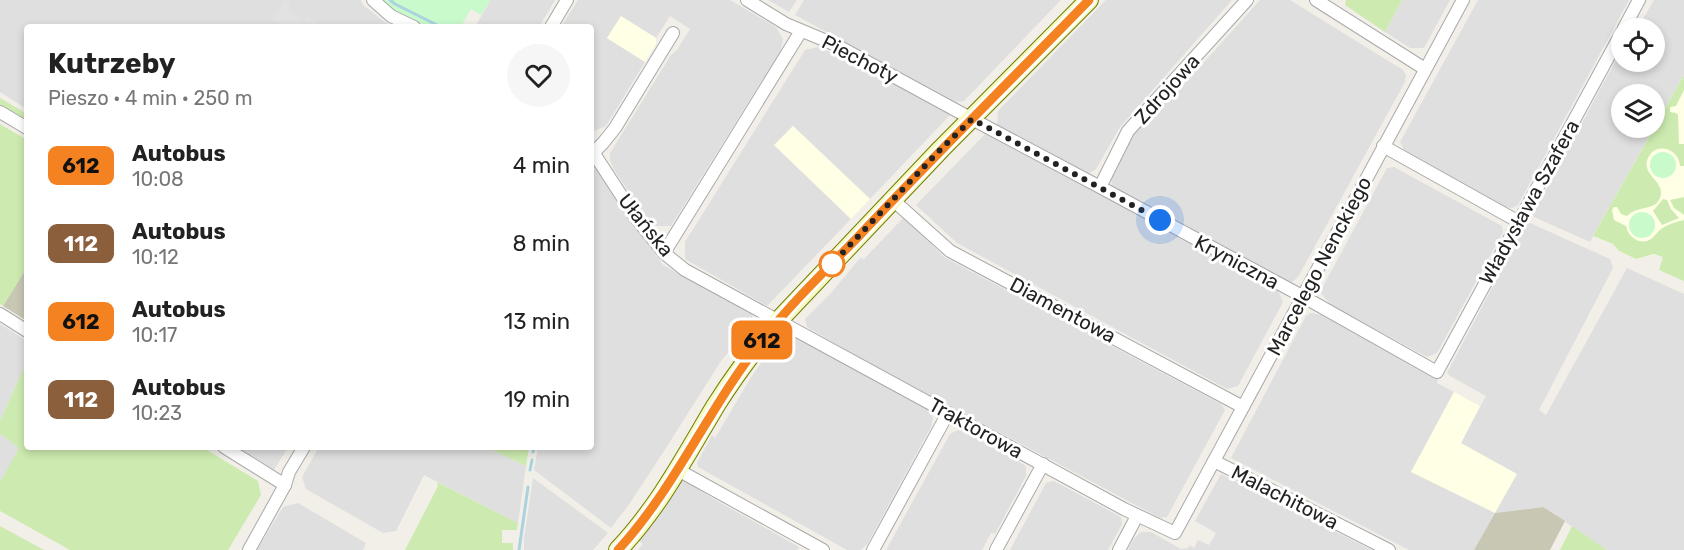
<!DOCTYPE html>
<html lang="pl">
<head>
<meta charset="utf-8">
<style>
	:root { --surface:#fff; --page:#f6f6f6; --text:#222; --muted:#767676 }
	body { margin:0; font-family:Rubik,sans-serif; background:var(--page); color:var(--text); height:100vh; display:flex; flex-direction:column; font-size:22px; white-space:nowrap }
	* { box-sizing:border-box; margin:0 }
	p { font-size:20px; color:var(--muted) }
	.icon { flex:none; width:33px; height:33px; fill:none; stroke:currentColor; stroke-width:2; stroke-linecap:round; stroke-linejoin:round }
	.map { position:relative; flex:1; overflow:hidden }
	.side { position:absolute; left:24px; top:24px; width:570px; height:426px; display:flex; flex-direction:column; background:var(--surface); border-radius:6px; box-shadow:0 3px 9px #0003 }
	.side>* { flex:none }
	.badge { padding:0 12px; border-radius:9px; font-size:21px; line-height:39px }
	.controls { position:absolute; left:1611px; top:18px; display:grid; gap:12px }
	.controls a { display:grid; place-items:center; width:54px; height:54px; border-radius:50%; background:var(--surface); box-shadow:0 3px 9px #0003; font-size:30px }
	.you { position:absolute; width:30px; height:30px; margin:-15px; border:4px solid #fff; border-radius:50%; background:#1a73e8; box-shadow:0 0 0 9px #1a73e833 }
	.map>.badge { position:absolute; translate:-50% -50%; box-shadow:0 0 0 3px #fff }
	.round { display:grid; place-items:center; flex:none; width:63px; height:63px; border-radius:32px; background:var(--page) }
	.summary { display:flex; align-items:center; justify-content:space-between; height:102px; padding:0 24px }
	h1 { font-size:28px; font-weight:700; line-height:45px }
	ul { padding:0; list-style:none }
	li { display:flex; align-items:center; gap:18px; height:78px; padding:0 24px }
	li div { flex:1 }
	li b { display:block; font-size:22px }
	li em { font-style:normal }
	li .badge { min-width:66px; font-weight:700; text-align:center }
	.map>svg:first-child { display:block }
	.residential { fill:#e0dfdf }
	.education { fill:#ffffe5 }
	.construction { fill:#c7c7b4 }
	.grass { fill:#cdebb0 }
	.park { fill:#c8facc }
	.parking { fill:#e2e2e2 }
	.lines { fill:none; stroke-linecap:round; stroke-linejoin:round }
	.stream { stroke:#aad3df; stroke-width:3 }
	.street-casing { stroke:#a9a9a9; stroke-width:14 }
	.secondary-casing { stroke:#707d05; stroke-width:20 }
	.street { stroke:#fff; stroke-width:12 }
	.secondary { stroke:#f7fabf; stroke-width:18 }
	.line-casing { stroke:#fff; stroke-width:14 }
	.line { stroke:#f58220; stroke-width:9 }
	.walk { stroke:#222; stroke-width:6; stroke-dasharray:0 10.8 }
	.stop-dot { fill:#fff; stroke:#f58220; stroke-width:3 }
	.labels { text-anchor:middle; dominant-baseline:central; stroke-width:6; stroke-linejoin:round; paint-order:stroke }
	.street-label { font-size:20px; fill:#222; stroke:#fff }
</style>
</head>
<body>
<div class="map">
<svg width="1684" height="550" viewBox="0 0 1684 550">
	<rect width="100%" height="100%" fill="#f2efe9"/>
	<!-- residential -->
	<g class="residential">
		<polygon points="0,0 361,0 363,5 386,23 395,27 27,27 27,109 0,92"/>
		<polygon points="489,0 555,0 539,27 475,27 490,1"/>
		<polygon points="578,0 730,0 776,27 783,39 781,50 671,226 655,226 646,217 614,170 610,160 610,153 671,55 677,50 690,29 670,16 656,38 622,17 607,38 645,62 606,126 594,131 591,130 591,27 561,27"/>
		<polygon points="768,0 797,0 789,12"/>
		<polygon points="804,0 1061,0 964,101 956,102 795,15"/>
		<polygon points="1106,0 1232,0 1120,127 1096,169 1088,174 997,125 998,111"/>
		<polygon points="1260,0 1290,0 1403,70 1406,75 1405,82 1298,277 1292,282 1284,280 1112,187 1111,180 1134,133 1171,95 1179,90"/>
		<polygon points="1402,0 1450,0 1424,48 1410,48 1385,32"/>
		<polygon points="1478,0 1629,0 1518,205 1512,208 1505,207 1404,150 1400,142"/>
		<polygon points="1654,0 1684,0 1684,75 1655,127 1654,94 1622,94 1622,128 1654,128 1590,242 1534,217 1533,214 1617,58 1621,59 1622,62 1654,62 1654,28 1638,28"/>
		<polygon points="818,47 843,57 951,114 870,199 793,126 776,144 775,146 851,219 767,306 685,259 685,242 805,50"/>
		<polygon points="986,133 1278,290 1283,302 1238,386 1227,389 957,243 916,205"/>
		<polygon points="591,162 663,265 752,313 753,322 721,361 664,451 630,503 611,528 534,470 538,447 591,447"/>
		<polygon points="1394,167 1502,226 1503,232 1437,353 1427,357 1331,305 1320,292 1387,168"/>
		<polygon points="904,217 944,257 1221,404 1225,410 1167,517 1160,518 847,351 807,327 805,319 831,293 860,258 864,259"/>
		<polygon points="1530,223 1610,259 1613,268 1539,410 1546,415 1627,268 1684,294 1684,550 1607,550 1543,507 1495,513 1474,550 1409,550 1231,458 1306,316 1311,313 1321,315 1438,379 1437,383 1454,392 1411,472 1461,443 1486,396 1450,376 1447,373 1522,231 1527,224"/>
		<polygon points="0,324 27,341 27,361 0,421"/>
		<polygon points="792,333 927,406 933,418 931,427 868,543 861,550 847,550 698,467 697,463 712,435 715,438 750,379 771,348 781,337 787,337"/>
		<polygon points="960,429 1023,464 1026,467 1026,476 995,534 991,533 982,550 886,550 950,434"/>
		<polygon points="0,434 20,448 0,482"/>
		<polygon points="243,447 288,447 274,470 241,450"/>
		<polygon points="319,447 486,447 526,466 518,523 424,475 396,531 383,533 306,489 302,477"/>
		<polygon points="1221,474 1372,550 1128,550 1133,540 1141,532 1151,532 1181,549 1188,548 1190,545 1194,548 1198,540 1209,545 1216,533 1195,521"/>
		<polygon points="533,478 608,533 593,550 524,550 524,538"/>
		<polygon points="684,481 689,483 712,498 799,547 798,550 638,550 643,544 636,539 679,483"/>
		<polygon points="1054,481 1121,517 1122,524 1108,550 1010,550 1046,483"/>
		<polygon points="298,503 366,543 363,550 257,550 283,507"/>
	</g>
	<!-- education -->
	<g class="education">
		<polygon points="621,16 656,38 656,44 645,62 607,38"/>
		<polygon points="1684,75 1684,247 1636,259 1619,251 1613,244 1593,236"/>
		<polygon points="793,126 870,199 851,219 774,145"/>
		<polygon points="1454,392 1480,406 1461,443 1517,474 1495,513 1411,472"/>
	</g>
	<!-- construction -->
	<g class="construction">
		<polygon points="27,267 27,321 3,306"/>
		<polygon points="1543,507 1565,521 1550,550 1474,550 1495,513"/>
	</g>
	<!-- grass -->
	<g class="grass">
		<polygon points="1346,0 1402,0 1385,32 1345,5"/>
		<path d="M1684,75v15l-8,16 -6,1v5l6,1 2,2 1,29h5v22h-4c-1,-17 -24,-25 -32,-8 -8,18 21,24 11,42 -6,11 -21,5 -32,16l-6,-2 -4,-7h-3l-2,3 2,10 12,6c2,11 14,20 25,13 4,-3 6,-7 10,-10 7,-5 15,-7 23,-9v61l-25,-11 4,-13 -9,-3 -18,5 -17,-8 -6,-7 -20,-8z"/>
		<polygon points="0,98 27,114 27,122 0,105"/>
		<polygon points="0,124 27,140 27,267 3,306 0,304"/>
		<polygon points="1684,197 1684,215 1674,208 1670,200"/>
		<polygon points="1663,199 1667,200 1671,209 1679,218 1662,225 1653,211"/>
		<polygon points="27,361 27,447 202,447 258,481 261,495 228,550 70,550 0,511 0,482 19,448 0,434 0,421"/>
		<polygon points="486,447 529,447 526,466"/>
		<polygon points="437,482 518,523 517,530 502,530 502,543 513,543 513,550 405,550 438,486"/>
		<polygon points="0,526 44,550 0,550"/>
		<polygon points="1572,526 1607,550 1560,550"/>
	</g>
	<!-- park -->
	<g class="park">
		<polygon points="381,0 489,0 490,1 481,15 471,9 463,23 455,27 426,27 394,11"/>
		<circle cx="1663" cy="165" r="13"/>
		<circle cx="1642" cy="225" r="13"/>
	</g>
	<!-- parking -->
	<polygon class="parking" points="285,0 291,3 287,9 303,21 307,15 320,24 318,27 281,27 271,20"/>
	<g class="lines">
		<!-- stream -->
		<g class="stream">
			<polyline points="390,0 395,4 441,27"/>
			<polyline points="533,452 534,447"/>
			<polyline points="530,470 532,460"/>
			<polyline points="519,550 528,487"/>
		</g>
		<!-- street casing -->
		<g class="street-casing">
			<g id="street">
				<polyline points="373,0 391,16 414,27"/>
				<polyline points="747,0 786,24 836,45 972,119 1100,187 1302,296 1437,372 1622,32"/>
				<polyline points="1316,0 1425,69"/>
				<polyline points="551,27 567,0"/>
				<polyline points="1624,28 1639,0"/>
				<polyline points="0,112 27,128"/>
				<polyline points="1383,146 1519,222"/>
				<polyline points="591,149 636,218 664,253 685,270 1124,509 1175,533 1463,0"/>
				<polyline points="593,153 603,143 615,128 673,33"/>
				<polyline points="1100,187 1128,131 1247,0"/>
				<polyline points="893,200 950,251 1243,407"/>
				<polyline points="664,253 801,31"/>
				<polyline points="0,314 27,331"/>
				<polyline points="224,447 285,485"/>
				<polyline points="1214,461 1389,550"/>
				<polyline points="678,470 823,550"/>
				<polyline points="249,550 285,485 289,472 304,447"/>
				<polyline points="873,550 948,413"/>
				<polyline points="996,550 1043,464"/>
				<polyline points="1119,550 1137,516"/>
			</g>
		</g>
		<!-- secondary casing -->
		<g class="secondary-casing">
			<path id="secondary" d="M618,550c41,-43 68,-95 98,-145 19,-30 40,-58 63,-85l162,-171 148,-149"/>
		</g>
		<!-- street -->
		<use href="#street" class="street"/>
		<!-- secondary -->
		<use href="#secondary" class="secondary"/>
	</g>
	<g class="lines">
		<!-- line casing -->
		<g class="line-casing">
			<path id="line" d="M618,550c59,-64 92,-146 147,-213 28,-36 61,-67 93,-100 75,-80 154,-158 231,-237"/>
		</g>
		<!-- line -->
		<use href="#line" class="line"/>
		<!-- walk -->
		<polyline class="walk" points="832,264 830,266 941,149 972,119 1160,220"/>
	</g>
	<!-- markers -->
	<circle class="stop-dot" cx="832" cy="264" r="12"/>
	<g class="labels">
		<!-- street labels -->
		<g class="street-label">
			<text transform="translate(860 59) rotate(27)">Piechoty</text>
			<text transform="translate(1167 89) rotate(-48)">Zdrojowa</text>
			<text transform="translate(1529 202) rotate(-61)">Władysława Szafera</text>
			<text transform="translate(646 225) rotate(51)">Ułańska</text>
			<text transform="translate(1237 262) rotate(28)">Kryniczna</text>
			<text transform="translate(1319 266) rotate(-62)">Marcelego Nenckiego</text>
			<text transform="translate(1063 310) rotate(28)">Diamentowa</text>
			<text transform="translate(976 428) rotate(29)">Traktorowa</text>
			<text transform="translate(1285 497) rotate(27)">Malachitowa</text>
		</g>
	</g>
</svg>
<div class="controls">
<a><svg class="icon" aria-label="locate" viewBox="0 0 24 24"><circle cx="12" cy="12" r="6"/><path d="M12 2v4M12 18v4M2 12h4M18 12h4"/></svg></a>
<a><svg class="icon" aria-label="layers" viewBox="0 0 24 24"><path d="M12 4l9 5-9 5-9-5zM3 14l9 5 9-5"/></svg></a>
</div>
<div class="you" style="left:1160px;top:220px"></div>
<b class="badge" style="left:762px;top:340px;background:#f58220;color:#111">612</b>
<section class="side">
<div class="summary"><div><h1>Kutrzeby</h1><p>Pieszo · 4 min · 250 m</p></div><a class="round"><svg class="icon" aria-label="heart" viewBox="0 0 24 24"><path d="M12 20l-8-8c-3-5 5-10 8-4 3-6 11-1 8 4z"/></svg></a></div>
<ul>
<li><span class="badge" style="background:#f58220;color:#111">612</span><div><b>Autobus</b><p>10:08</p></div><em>4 min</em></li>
<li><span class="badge" style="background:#8b5e3c;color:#fff">112</span><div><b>Autobus</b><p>10:12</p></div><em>8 min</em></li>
<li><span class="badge" style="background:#f58220;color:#111">612</span><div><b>Autobus</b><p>10:17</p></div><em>13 min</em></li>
<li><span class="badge" style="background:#8b5e3c;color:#fff">112</span><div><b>Autobus</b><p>10:23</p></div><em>19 min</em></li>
</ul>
</section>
</div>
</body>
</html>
